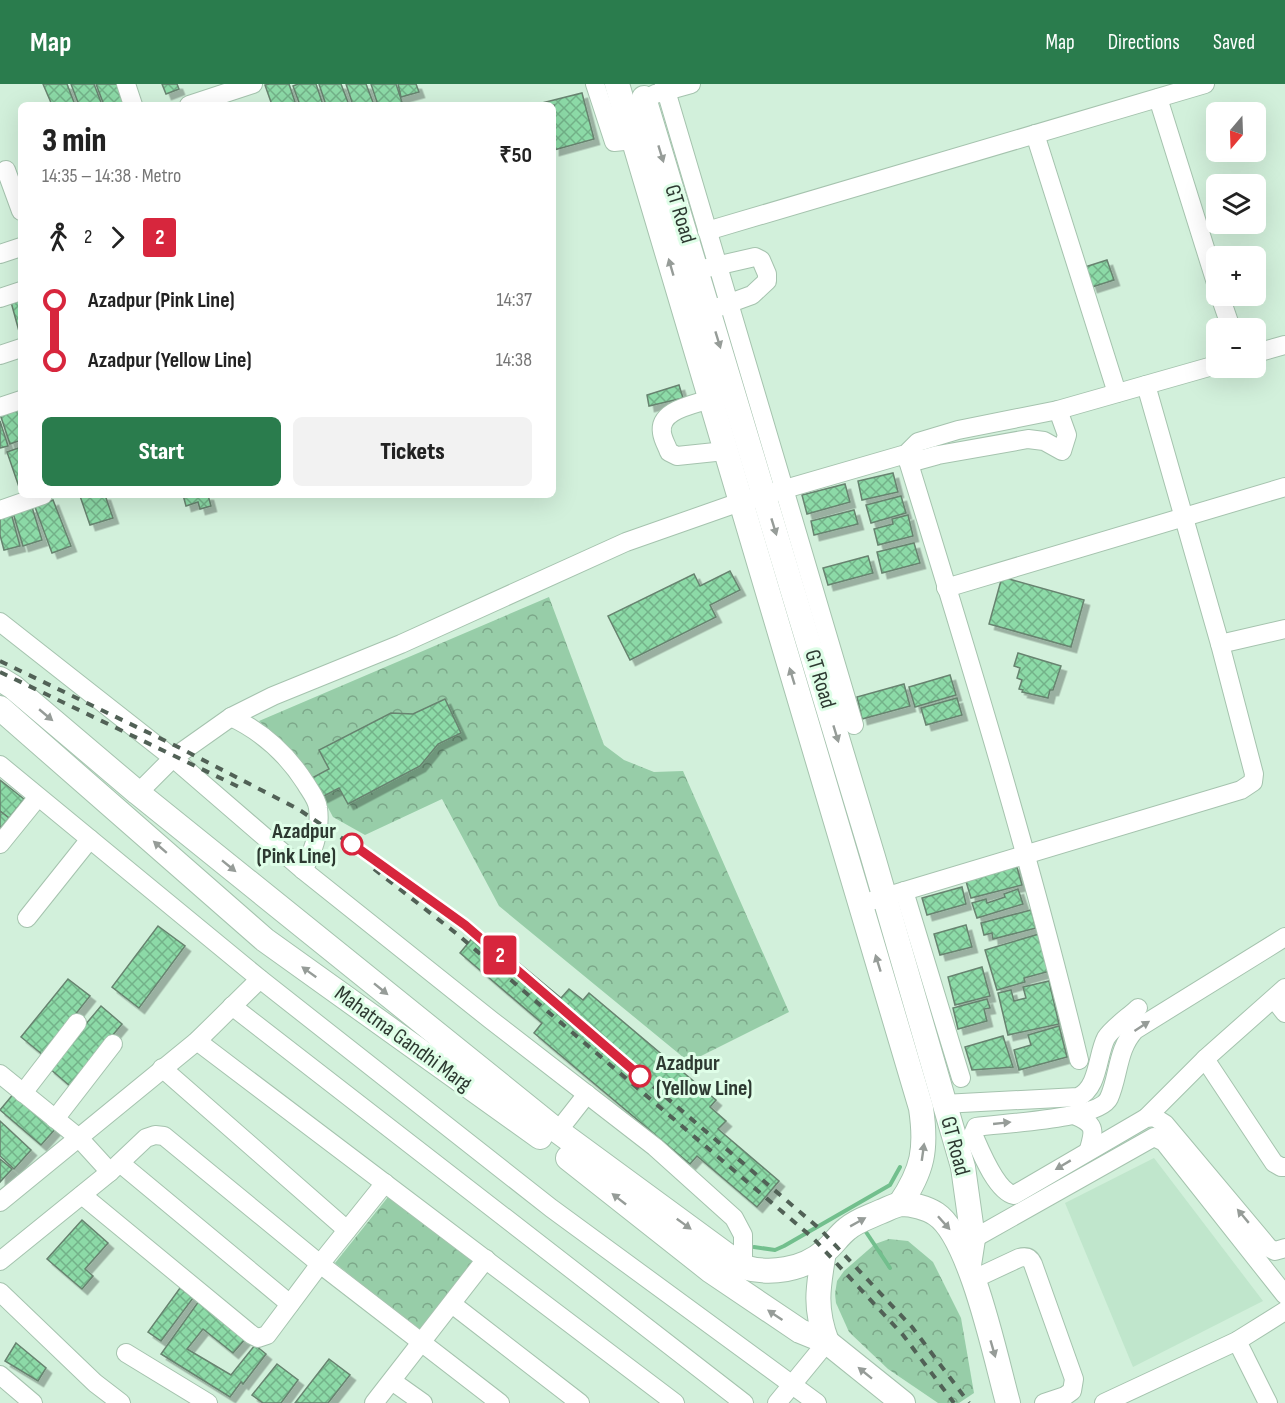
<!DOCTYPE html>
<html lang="en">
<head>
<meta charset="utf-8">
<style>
	:root { --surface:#fff; --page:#f2f2f2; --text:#222; --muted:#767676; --accent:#2a7c4d }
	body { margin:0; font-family:"Sofia Sans Condensed",sans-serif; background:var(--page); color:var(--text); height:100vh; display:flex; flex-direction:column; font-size:22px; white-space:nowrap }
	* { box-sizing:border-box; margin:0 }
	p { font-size:20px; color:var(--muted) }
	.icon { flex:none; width:33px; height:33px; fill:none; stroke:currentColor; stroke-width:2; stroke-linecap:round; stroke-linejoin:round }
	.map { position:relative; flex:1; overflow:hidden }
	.drawer { position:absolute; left:18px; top:18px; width:538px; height:396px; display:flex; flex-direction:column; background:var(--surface); border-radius:9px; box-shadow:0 6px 24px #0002 }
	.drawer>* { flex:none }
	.badge { padding:0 12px; border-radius:4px; font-size:21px; line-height:39px }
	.needle { width:39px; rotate:199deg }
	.tools { position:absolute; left:1206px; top:18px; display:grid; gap:12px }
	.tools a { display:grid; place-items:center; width:60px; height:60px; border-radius:9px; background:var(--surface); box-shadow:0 6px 24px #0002; font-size:30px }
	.map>.badge { position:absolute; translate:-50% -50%; box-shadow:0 0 0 3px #fff }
	.legs { display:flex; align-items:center; gap:9px; height:66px; padding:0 24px; font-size:20px }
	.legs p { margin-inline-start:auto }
	.headline { display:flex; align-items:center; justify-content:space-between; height:102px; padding:0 24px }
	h1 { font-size:33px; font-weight:800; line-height:45px }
	.cta { display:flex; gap:12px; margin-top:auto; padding:12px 24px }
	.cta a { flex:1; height:69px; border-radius:9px; background:var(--accent); color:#fff; font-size:24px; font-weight:800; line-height:69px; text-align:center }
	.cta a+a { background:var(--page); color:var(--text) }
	ul { padding:0 24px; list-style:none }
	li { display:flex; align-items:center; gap:21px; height:60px; font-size:22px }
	li i { display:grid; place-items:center; width:9px; height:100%; margin:0 8px; background:currentColor }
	li i::after { content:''; width:15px; height:15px; margin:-8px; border:4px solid; border-radius:50%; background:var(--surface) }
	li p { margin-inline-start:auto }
	li:first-child i { background:linear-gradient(#0000 50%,currentColor 0) }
	li:last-child i { background:linear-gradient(currentColor 50%,#0000 0) }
	header { display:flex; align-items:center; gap:36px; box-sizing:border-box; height:84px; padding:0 30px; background:var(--accent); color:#fff }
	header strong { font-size:28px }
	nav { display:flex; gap:33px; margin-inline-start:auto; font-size:21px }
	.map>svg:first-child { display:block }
	.built { fill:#c0e6cc }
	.park { fill:url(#park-crowns) }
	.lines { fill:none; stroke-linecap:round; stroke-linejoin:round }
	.stream { stroke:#72bf8d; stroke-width:4 }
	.building { fill:url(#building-cross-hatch); stroke:#67836f; stroke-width:1.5; filter:url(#shadow) }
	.minor-casing { stroke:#a5c3ae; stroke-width:20 }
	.major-casing { stroke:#a5c3ae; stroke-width:26 }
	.minor { stroke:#fff; stroke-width:18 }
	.major { stroke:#fff; stroke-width:24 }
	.rail { stroke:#516156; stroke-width:4; stroke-dasharray:8 8; stroke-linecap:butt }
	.oneway { fill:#969c98 }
	.line-1-casing { stroke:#fff; stroke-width:14 }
	.line-1 { stroke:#d7263d; stroke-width:9 }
	.stop-1-dot { fill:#fff; stroke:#d7263d; stroke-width:3 }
	.labels { text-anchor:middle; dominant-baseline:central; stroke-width:6; stroke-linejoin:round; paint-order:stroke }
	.street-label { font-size:22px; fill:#2d3931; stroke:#dffee8 }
	.stop-label { font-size:22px; font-weight:bold; fill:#2d3931; stroke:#dffee8; text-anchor:end }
</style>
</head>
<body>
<header>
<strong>Map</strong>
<nav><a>Map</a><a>Directions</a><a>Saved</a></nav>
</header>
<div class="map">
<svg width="1285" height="1319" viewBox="0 0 1285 1319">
	<defs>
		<pattern id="park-crowns" width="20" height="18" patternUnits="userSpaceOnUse" patternTransform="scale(1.5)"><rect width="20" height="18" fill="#97cda8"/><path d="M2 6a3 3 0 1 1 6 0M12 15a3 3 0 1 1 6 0" fill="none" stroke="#7ca789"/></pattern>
		<pattern id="building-cross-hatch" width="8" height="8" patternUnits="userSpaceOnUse" patternTransform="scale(1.5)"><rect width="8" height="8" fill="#8cdaa7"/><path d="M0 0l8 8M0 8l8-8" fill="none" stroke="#73b289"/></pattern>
		<filter id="shadow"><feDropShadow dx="5.5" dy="5.5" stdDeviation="0" flood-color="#0004"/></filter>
	</defs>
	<rect width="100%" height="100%" fill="#d2f0db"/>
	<!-- built -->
	<polygon class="built" points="1154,1074 1263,1217 1133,1283 1065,1119"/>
	<!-- park -->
	<g class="park">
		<polygon points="549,513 604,661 624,676 654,688 683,687 789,928 689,978 499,822 442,715 365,751 333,733 309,688 259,637"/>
		<polygon points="388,1113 476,1180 425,1251 335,1179"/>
		<polygon points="889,1155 908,1157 933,1178 961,1234 974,1309 959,1319 938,1319 888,1285 849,1248 836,1219 835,1210 837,1197 844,1187 875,1160"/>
	</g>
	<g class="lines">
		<!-- stream -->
		<g class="stream">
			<polyline points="864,1145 890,1184"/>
			<polyline points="754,1163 775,1166 784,1162 890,1101 900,1083"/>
		</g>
	</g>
	<!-- building -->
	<g class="building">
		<polygon points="43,0 67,0 75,21 52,21"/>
		<polygon points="71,0 94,0 102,21 79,21"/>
		<polygon points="96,0 125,0 132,17 122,21 104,21"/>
		<polygon points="162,0 177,0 179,5 166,10"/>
		<polygon points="269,0 289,0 296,21 272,21 265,1"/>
		<polygon points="298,0 316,0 323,21 300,21 293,2"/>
		<polygon points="319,0 341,0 349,21 326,21"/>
		<polygon points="346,0 366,0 374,21 353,21"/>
		<polygon points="371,0 396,0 402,18 393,21 378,21"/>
		<polygon points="398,0 416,0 419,8 401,13"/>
		<polygon points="582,9 594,55 554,66 554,21 534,21"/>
		<polygon points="1107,176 1114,196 1092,203 1085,183"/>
		<polygon points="21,215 21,251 20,251 11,218"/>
		<polygon points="679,301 683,314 649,322 647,311"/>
		<polygon points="16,320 21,335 21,356 10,360 0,330"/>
		<polygon points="0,337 8,362 0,364"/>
		<polygon points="21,363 21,402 19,403 7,368"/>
		<polygon points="893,389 898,408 862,416 858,397"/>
		<polygon points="845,400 850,418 807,430 802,411"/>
		<polygon points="84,411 105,411 113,434 90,441 80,412"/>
		<polygon points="183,411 208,411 211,422 200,425 198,418 186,422"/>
		<polygon points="901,412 906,429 871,439 866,421"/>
		<polygon points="53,416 71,462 52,469 35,423"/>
		<polygon points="32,423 42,456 23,462 13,429"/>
		<polygon points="854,426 858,440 814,451 811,437"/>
		<polygon points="11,429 20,462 4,466 0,451 0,432"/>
		<polygon points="908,431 913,452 878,461 874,445 893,440 892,435"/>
		<polygon points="914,459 920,479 882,489 877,468"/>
		<polygon points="868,472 873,489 828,501 823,484"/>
		<polygon points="730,487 740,506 710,521 716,533 630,576 608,532 694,490 700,502"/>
		<polygon points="1002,493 1084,516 1071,563 989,540"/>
		<polygon points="1018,569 1061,582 1053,606 1050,606 1048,614 1022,608 1023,606 1019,605 1022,596 1017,594 1020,584 1014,582"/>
		<polygon points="950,591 956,611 915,623 909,603"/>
		<polygon points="904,600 910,622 862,635 857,613"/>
		<polygon points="957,614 962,631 926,641 921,624"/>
		<polygon points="445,615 461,649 438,660 420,682 348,720 339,704 322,713 312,694 329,685 319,666 391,629 413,630"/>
		<polygon points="0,696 24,715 9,734 0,727"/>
		<polygon points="0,727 9,734 0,745"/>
		<polygon points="1016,780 1022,801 971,814 965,794"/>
		<polygon points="962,803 966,820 927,831 922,814"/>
		<polygon points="1018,805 1023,820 977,834 972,819 986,815 987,819 1005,813 1004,810"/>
		<polygon points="1031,826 1036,844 993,855 992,849 984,851 981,839"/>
		<polygon points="966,841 972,863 940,871 934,850"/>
		<polygon points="158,842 185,862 139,924 112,903"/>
		<polygon points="479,846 561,914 569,905 583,916 589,909 716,1016 710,1023 726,1037 718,1045 779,1097 757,1123 697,1072 690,1080 534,949 542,939 460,869"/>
		<polygon points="1039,850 1050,887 1024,894 1025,898 997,906 985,866"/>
		<polygon points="982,883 990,912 955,921 948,893"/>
		<polygon points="68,895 90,912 43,971 21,953"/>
		<polygon points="1049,897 1059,940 1008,951 998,909 1011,906 1014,917 1026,914 1023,903"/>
		<polygon points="987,915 990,924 984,925 987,937 958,945 953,924"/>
		<polygon points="101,922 122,940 70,1002 49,984"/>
		<polygon points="1059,942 1067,973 1019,986 1014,966 1031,961 1028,951"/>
		<polygon points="1003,952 1013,983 972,986 965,963"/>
		<polygon points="15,1008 57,1043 41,1061 0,1026"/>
		<polygon points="0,1037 31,1066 14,1085 0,1072"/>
		<polygon points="0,1075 12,1085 0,1098"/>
		<polygon points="82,1136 108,1159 85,1185 93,1192 82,1205 47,1175"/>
		<polygon points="180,1204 193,1214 161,1257 148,1248"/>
		<polygon points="199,1217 246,1254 233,1269 203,1245 187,1265 231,1291 255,1261 266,1270 243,1300 241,1298 230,1313 161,1270"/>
		<polygon points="16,1259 46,1284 38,1297 5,1277"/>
		<polygon points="329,1275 350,1291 328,1319 295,1319"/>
		<polygon points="277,1280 298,1296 281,1319 263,1319 252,1311"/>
	</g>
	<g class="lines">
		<!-- minor casing -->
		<g class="minor-casing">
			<g id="minor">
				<polyline points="126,0 133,21"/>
				<polyline points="595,0 614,58 634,56"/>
				<polyline points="664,0 854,641"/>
				<polyline points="655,10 691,0"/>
				<polyline points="1158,14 1216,199"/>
				<polyline points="189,21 253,0"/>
				<polyline points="1035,50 1117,309"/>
				<polyline points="6,86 21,127"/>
				<polyline points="707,147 1205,0"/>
				<polyline points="0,170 21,163"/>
				<polyline points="707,184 755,173 761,176 767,190 767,197 752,211 719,223"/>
				<polyline points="1220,212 1231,244"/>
				<polyline points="0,214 21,207"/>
				<polyline points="1256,269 1285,261"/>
				<polyline points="0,271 21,264"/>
				<path d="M710,315c-17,6 -52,11 -48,34 1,7 5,13 7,19l8,4 48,-5"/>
				<polyline points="0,323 21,316"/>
				<path d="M906,370c62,201 124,402 173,606"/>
				<polyline points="909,379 938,371 1028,355 1044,357 1062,367 1067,351 1058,326"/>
				<polyline points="0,426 43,411"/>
				<polyline points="946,504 1285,403"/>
				<polyline points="0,538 173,674 303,786 491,936 655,1063 734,1134 743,1151 743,1183"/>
				<polyline points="1220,560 1285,545"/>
				<path d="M231,633c32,15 56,37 75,67 4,7 11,15 12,24 3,22 -5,44 -15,62"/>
				<polyline points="0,681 260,895 551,1124 817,1319"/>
				<polyline points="138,709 173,674 231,633 273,612 401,560 626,458 740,418 906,370 918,358 958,346 1058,326 1216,281"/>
				<polyline points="0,760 38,713"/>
				<polyline points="904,807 961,994"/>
				<polyline points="861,820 1241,706 1253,698 1254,690 1220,560 1146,301"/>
				<polyline points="27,834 90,755"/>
				<path d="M1285,853l-150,93c-18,19 -16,46 -26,68 -10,22 -109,25 -133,29l-3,7c7,16 23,57 41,61l132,-77 8,-1 11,7 104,124 6,3 10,-3"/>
				<polyline points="1274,915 1285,929"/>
				<polyline points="232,922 744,1319"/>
				<polyline points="197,957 675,1319"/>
				<polyline points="1205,975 1274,1079 1281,1083 1285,1083"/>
				<polyline points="162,984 347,1146"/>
				<polyline points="0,990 79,1054 110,1088"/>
				<polyline points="23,1009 77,939"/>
				<path d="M943,1020l135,-7c21,-9 19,-42 28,-59 6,-10 24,-22 32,-30"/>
				<path d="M1074,1031c21,9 21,14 15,34"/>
				<polyline points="1146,1034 1205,975 1285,904"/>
				<polyline points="55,1035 113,960"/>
				<polyline points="558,1047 587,1010"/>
				<polyline points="120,1079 290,1220"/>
				<polyline points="82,1111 252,1251 258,1254 267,1251 320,1180 385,1099"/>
				<polyline points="0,1118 197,957 260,895"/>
				<polyline points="973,1155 1154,1053 1164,1058 1285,1211"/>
				<polyline points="0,1177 110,1088 146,1054 155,1051 164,1052 320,1180 500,1319"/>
				<path d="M974,1195l45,-21c7,-2 11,-1 14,6l41,115 -2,12 -7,5 -21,7"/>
				<polyline points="0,1208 95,1299 121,1319"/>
				<polyline points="452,1220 580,1319"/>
				<polyline points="1237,1257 1268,1319"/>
				<polyline points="126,1269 208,1319"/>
				<polyline points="0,1291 33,1319"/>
				<polyline points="392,1297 423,1319"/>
				<polyline points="374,1319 486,1175"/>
				<polyline points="777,1319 827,1258"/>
				<polyline points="1104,1319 1237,1257 1285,1227"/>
			</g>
		</g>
		<!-- major casing -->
		<g class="major-casing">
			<g id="major">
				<path d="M617,0l304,1024c6,41 2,62 -21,96"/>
				<polyline points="644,14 873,773 963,1083 973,1155 969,1181"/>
				<path d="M0,595l13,8 125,106 417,336 188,138c27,8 60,3 82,-16 8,-6 14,-16 22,-22 9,-8 22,-12 33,-17 6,-2 14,-7 21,-8 11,0 26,4 35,10 35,23 60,146 72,189"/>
				<polyline points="0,624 265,856 540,1053"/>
				<polyline points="568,1074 711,1187 800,1247 827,1258 903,1319"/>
				<path d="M824,1168c-6,35 -10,56 3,90"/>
			</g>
		</g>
		<!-- minor -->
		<use href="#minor" class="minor"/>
		<!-- major -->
		<use href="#major" class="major"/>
		<!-- rail -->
		<g class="rail">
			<polyline points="0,577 176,662 298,725 378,778 465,841 821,1146 912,1243 969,1319"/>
			<polyline points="0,588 241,704"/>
			<polyline points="374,785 457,850 813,1154 903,1251 954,1319"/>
		</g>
	</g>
	<!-- one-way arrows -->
	<defs><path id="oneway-solid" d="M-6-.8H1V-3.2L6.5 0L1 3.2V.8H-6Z" transform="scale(1.5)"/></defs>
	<g class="oneway">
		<use href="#oneway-solid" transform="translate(661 70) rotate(73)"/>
		<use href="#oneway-solid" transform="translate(671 183) rotate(-106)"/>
		<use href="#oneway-solid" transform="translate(718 256) rotate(73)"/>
		<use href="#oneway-solid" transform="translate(774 443) rotate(73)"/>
		<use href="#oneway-solid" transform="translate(792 592) rotate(-107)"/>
		<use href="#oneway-solid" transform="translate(46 631) rotate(40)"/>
		<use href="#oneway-solid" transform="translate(836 650) rotate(73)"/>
		<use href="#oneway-solid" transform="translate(160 763) rotate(-139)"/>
		<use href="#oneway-solid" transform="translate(229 782) rotate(39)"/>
		<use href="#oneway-solid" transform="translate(878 879) rotate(-107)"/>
		<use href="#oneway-solid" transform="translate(309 888) rotate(-144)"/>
		<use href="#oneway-solid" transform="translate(381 905) rotate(39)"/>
		<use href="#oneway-solid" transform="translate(1142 942) rotate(-33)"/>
		<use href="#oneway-solid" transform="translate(1002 1039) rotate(-6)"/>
		<use href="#oneway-solid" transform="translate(923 1068) rotate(-82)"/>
		<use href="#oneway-solid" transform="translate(1063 1081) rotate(149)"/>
		<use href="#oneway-solid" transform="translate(619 1115) rotate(-142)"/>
		<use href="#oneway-solid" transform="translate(1243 1132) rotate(-130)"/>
		<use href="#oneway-solid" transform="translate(858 1138) rotate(-29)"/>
		<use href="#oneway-solid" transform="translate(944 1139) rotate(48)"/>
		<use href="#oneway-solid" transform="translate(684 1140) rotate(36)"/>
		<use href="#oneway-solid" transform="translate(775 1231) rotate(-146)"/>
		<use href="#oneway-solid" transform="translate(993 1265) rotate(74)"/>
		<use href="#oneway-solid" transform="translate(865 1289) rotate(-141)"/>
	</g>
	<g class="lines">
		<!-- line-1 casing -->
		<g class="line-1-casing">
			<polyline id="line-1" points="352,760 465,841 640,992"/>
		</g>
		<!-- line-1 -->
		<use href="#line-1" class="line-1"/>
	</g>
	<!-- markers -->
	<g class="stop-1-dot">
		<circle cx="352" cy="760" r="10"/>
		<circle cx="640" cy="992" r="10"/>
	</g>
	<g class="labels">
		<!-- street labels -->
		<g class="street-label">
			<text transform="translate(680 130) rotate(73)">GT Road</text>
			<text transform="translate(820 595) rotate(73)">GT Road</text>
			<text transform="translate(403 955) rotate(36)">Mahatma Gandhi Marg</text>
			<text transform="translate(955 1062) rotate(75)">GT Road</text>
		</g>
		<!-- stop labels -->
		<g class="stop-label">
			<text x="336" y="747">Azadpur<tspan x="336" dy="25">(Pink Line)</tspan></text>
			<text x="656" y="979" text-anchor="start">Azadpur<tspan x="656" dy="25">(Yellow Line)</tspan></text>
		</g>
	</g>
</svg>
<div class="tools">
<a><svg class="needle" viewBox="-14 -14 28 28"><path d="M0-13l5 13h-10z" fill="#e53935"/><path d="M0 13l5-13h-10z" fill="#767676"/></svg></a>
<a><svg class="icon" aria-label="layers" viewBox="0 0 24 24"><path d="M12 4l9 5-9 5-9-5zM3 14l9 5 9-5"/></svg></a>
<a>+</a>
<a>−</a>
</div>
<b class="badge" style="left:500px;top:871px;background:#d7263d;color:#fff">2</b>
<section class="drawer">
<div class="headline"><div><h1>3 min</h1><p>14:35 – 14:38 · Metro</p></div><b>₹50</b></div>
<div class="legs"><svg class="icon" aria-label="walk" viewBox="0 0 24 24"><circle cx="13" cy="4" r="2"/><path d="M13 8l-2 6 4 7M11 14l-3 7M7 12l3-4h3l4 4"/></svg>2<svg class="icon" aria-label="forward" viewBox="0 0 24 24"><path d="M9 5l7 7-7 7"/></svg><b class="badge" style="background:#d7263d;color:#fff">2</b></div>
<ul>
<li><i style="color:#d7263d"></i><b>Azadpur (Pink Line)</b><p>14:37</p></li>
<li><i style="color:#d7263d"></i><b>Azadpur (Yellow Line)</b><p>14:38</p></li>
</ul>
<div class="cta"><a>Start</a><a>Tickets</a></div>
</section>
</div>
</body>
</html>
